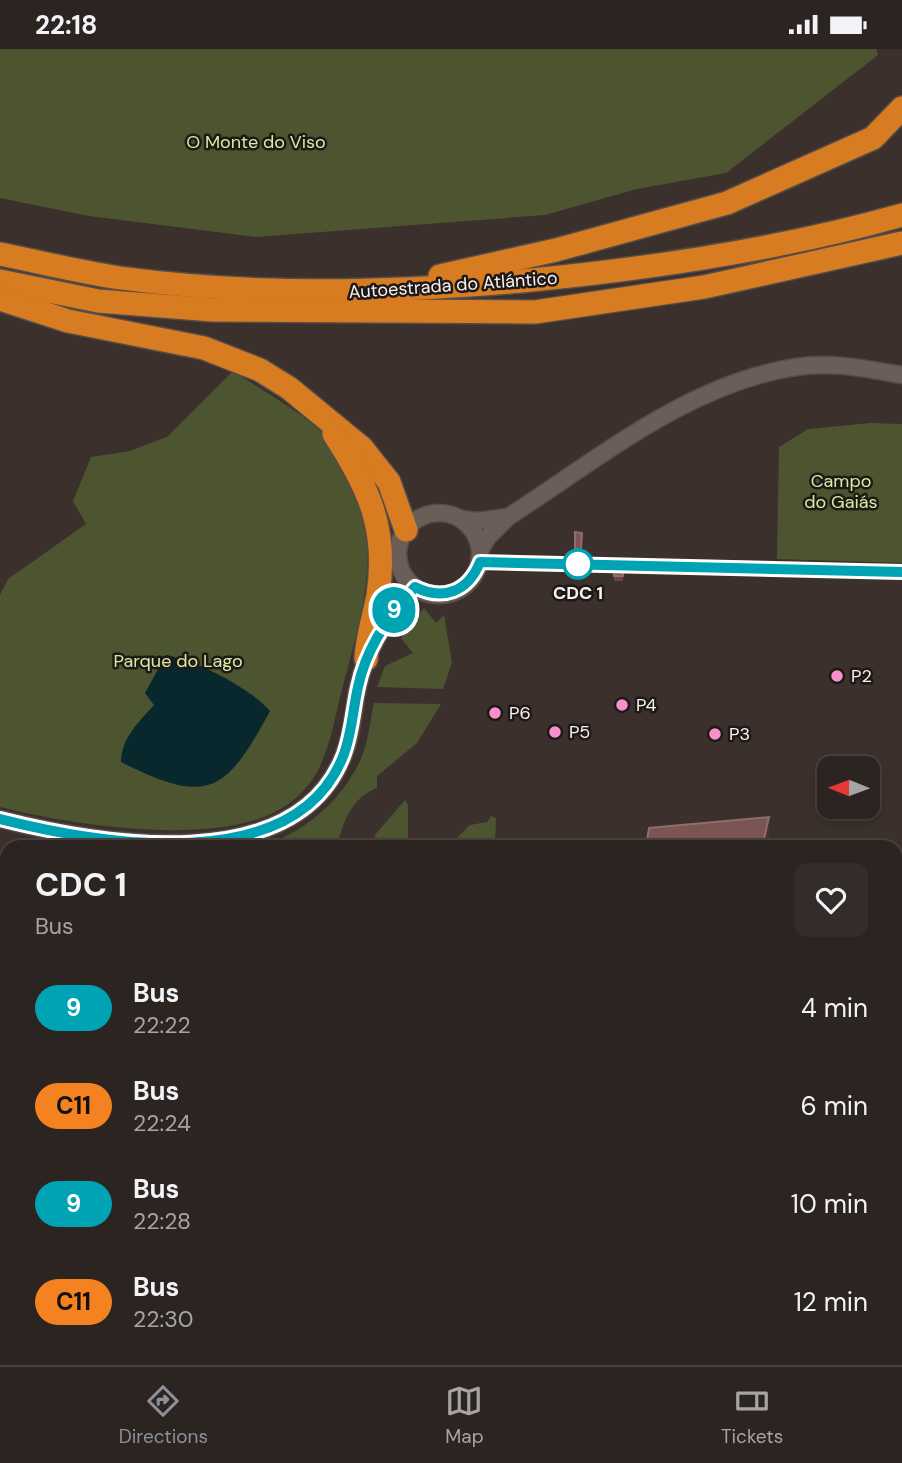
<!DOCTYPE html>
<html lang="en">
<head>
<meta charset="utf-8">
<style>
	:root { --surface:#2c2421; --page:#342c2a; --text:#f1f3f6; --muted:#a6a4a5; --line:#48413f; --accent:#8c9099 }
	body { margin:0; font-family:"DM Sans",sans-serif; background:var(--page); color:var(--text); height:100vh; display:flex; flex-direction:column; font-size:26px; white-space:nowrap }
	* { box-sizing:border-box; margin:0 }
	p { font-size:23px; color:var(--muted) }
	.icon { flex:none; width:38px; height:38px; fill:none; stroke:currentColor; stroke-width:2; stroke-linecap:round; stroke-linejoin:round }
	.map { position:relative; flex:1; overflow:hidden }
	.side { position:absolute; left:0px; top:791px; width:903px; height:525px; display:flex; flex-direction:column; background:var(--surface); border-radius:21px 21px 0 0; box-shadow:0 4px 10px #0003,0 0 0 2px var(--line) }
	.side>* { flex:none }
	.badge { padding:0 14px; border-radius:23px; font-size:24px; line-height:46px }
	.needle { width:46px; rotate:271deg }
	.controls { position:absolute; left:817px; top:707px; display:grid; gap:14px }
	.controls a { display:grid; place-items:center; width:63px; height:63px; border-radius:14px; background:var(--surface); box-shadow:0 4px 10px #0003,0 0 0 2px var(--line); font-size:35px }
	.map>.badge { position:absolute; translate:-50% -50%; box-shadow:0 0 0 4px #fff }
	.round { display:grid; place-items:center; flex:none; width:74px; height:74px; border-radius:14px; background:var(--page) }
	.overview { display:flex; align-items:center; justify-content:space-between; height:119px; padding:0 35px }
	h1 { font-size:33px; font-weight:700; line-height:52px }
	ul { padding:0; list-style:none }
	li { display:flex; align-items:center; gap:21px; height:98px; padding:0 35px }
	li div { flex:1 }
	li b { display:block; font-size:26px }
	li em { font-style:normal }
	li .badge { min-width:77px; font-weight:700; text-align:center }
	.status { display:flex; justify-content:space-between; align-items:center; height:49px; padding:0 35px; background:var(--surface); direction:ltr }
	.status svg { height:19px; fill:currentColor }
	.tab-bar { display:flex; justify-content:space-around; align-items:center; height:98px; border-top:2px solid var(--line); background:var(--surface); font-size:19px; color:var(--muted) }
	.tab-bar a { display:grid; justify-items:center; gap:4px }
	.tab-bar .current { color:var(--accent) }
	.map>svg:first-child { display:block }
	.green { fill:#4c5530 }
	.water { fill:#08282d }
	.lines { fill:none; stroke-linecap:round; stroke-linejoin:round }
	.minor-casing { stroke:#554c48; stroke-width:19 }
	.highway-casing { stroke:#554c48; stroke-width:26 }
	.minor { stroke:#6b5e59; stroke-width:16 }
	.highway { stroke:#d77c21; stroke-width:23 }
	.wall { fill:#6b4240 }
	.shaded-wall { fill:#513330 }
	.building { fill:#7a5553; stroke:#8e6d6b; stroke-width:2 }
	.line-casing { stroke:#fff; stroke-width:16 }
	.line { stroke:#00a3b4; stroke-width:10 }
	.stop-dot { fill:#fff; stroke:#00a3b4; stroke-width:3.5 }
	.poi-dot { fill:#f790cd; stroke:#1e1917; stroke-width:2.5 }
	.labels { text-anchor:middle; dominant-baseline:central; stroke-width:5; stroke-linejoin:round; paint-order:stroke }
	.park-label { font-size:18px; fill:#d9eaa4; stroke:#1e1917 }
	.street-label { font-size:18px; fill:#f8f1ee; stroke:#1e1917 }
	.stop-label { font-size:18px; font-weight:bold; fill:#f8f1ee; stroke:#1e1917 }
	.poi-label { font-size:18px; fill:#f8f1ee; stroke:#1e1917; text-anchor:start }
</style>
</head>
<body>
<div class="status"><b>22:18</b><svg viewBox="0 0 49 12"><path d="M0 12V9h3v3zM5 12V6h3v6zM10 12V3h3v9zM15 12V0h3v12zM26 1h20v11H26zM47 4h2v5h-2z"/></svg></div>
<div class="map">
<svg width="902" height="1316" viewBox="0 0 902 1316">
	<rect width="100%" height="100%" fill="#3b302c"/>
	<!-- green -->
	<g class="green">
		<polygon points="0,0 876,0 878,6 726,124 637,140 545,166 256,188 89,167 0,149"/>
		<path d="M233,322c27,18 58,35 83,56 13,10 25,33 32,48 37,67 13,142 -5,211 -14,51 -15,101 -72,128 -66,31 -201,11 -271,-7v-212l8,-16 78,-55 -13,-23 18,-44 39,-6 37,-14z"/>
		<polygon points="871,374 902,375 902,514 777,510 779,398 808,380"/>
		<polygon points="424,559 436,574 444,566 452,613 443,640 377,638 385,617 413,604 401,589"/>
		<path d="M374,654l67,1 -24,39 -40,33v12c-24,9 -34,33 -39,56h-8l-1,3h-70c48,-15 82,-47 101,-86 8,-17 10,-40 14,-58z"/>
		<polygon points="405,751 408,756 408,798 388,798 374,787"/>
		<polygon points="491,767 496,769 495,798 448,798 470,776 487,773"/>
		<polygon points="0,806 7,808 7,1309 473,1309 477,1316 0,1316"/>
		<polygon points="645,1309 797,1309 806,1316 648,1316"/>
	</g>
	<!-- water -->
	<g class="water">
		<path d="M166,606c31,6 83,32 104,56 -44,82 -62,95 -149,51 1,-25 17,-39 33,-57l-9,-12z"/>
		<polygon points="688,1309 768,1309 773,1316 698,1316"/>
	</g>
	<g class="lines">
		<!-- minor casing -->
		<g class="minor-casing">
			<g id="minor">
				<circle cx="439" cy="505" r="41"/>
				<polyline points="462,470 478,472 508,468"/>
				<path d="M480,501l8,-13 20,-20c89,-57 181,-134 288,-150 35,-6 71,2 106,8"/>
				<path d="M0,770c99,25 297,60 344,-65 9,-22 9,-45 14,-67 8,-39 31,-72 57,-100"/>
			</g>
		</g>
		<!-- highway casing -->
		<g class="highway-casing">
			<g id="highway">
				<path d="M0,205c40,8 80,18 120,24 137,18 264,15 401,3 129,-12 257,-31 381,-66"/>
				<polyline points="440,227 556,201 727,154 873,89 902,59"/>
				<polyline points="0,232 98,252 213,261 535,263 704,238 902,194"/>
				<polyline points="0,250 68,272 204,299 260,321 289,339 362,399 389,433 406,481"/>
				<path d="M334,385c35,54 54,95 44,161 -4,22 -11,41 -12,64"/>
			</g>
		</g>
		<!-- minor -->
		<use href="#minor" class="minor"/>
		<!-- highway -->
		<use href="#highway" class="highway"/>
	</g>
	<!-- wall -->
	<g class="wall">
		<polygon points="575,483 582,484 581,505 575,504"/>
		<rect x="614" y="522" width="9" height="10"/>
		<polygon points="902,830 902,933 899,871 899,852"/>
		<polygon points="902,1030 902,1219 896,1199 896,1045 898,1044"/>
		<polygon points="540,1309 644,1309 648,1316 543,1316"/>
		<polygon points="826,1309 896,1309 902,1316 838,1316"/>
	</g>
	<!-- shaded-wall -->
	<polygon class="shaded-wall" points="769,768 769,787 766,798 762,798"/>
	<!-- building -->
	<g class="building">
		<polygon points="575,483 582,484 581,500 575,500"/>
		<rect x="614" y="522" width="9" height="5"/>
		<polygon points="769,768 762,798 646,798 649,779"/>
		<polygon points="902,830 902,914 899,852"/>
		<polygon points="902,1030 902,1200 896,1180 896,1045 898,1044"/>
		<polygon points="896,1239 897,1239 902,1252 902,1316 860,1316 852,1309 896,1309"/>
		<polygon points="549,1309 644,1309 648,1316 554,1316"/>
	</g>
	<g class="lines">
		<!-- line casing -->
		<g class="line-casing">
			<path id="line" d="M0,770c99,25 297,60 344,-65 8,-22 9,-45 14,-67 8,-39 31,-72 57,-100 28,14 53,5 65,-25l422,10"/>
		</g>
		<!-- line -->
		<use href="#line" class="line"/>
	</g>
	<!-- markers -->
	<circle class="stop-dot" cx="578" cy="515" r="14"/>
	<g class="poi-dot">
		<circle cx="837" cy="627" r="7"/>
		<circle cx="622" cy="656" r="7"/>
		<circle cx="495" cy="664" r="7"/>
		<circle cx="555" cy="683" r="7"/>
		<circle cx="715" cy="685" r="7"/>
	</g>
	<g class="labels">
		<!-- park labels -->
		<g class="park-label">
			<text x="256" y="93">O Monte do Viso</text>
			<text x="841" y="432">Campo<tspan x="841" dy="21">do Gaiás</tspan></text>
			<text x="178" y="612">Parque do Lago</text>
		</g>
		<!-- street labels -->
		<g class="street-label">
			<text transform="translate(453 236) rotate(-4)">Autoestrada do Atlántico</text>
		</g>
		<!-- stop labels -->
		<g class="stop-label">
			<text x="578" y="544">CDC 1</text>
		</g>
		<!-- poi labels -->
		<g class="poi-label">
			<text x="851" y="627">P2</text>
			<text x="636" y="656">P4</text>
			<text x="509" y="664">P6</text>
			<text x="569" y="683">P5</text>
			<text x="729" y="685">P3</text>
		</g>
	</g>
</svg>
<div class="controls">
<a><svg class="needle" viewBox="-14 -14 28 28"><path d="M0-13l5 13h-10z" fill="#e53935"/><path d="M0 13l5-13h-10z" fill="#a6a4a5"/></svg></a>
</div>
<b class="badge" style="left:394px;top:561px;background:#00a3b4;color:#fff">9</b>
<section class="side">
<div class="overview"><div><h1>CDC 1</h1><p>Bus</p></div><a class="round"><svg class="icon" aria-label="heart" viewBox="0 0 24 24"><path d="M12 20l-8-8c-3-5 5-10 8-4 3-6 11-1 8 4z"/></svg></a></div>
<ul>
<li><span class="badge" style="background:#00a3b4;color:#fff">9</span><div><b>Bus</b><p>22:22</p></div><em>4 min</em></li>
<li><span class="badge" style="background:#f58220;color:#111">C11</span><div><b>Bus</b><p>22:24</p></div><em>6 min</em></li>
<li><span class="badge" style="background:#00a3b4;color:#fff">9</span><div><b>Bus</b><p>22:28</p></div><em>10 min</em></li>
<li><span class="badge" style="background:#f58220;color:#111">C11</span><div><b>Bus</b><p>22:30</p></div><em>12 min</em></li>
</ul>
</section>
</div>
<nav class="tab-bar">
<a class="current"><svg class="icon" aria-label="directions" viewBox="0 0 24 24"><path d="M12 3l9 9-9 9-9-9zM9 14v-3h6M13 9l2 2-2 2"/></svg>Directions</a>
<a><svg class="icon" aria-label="map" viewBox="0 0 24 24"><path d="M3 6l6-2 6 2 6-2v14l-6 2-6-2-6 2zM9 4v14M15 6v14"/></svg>Map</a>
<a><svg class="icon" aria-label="tickets" viewBox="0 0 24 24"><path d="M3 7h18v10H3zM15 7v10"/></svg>Tickets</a>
</nav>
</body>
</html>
